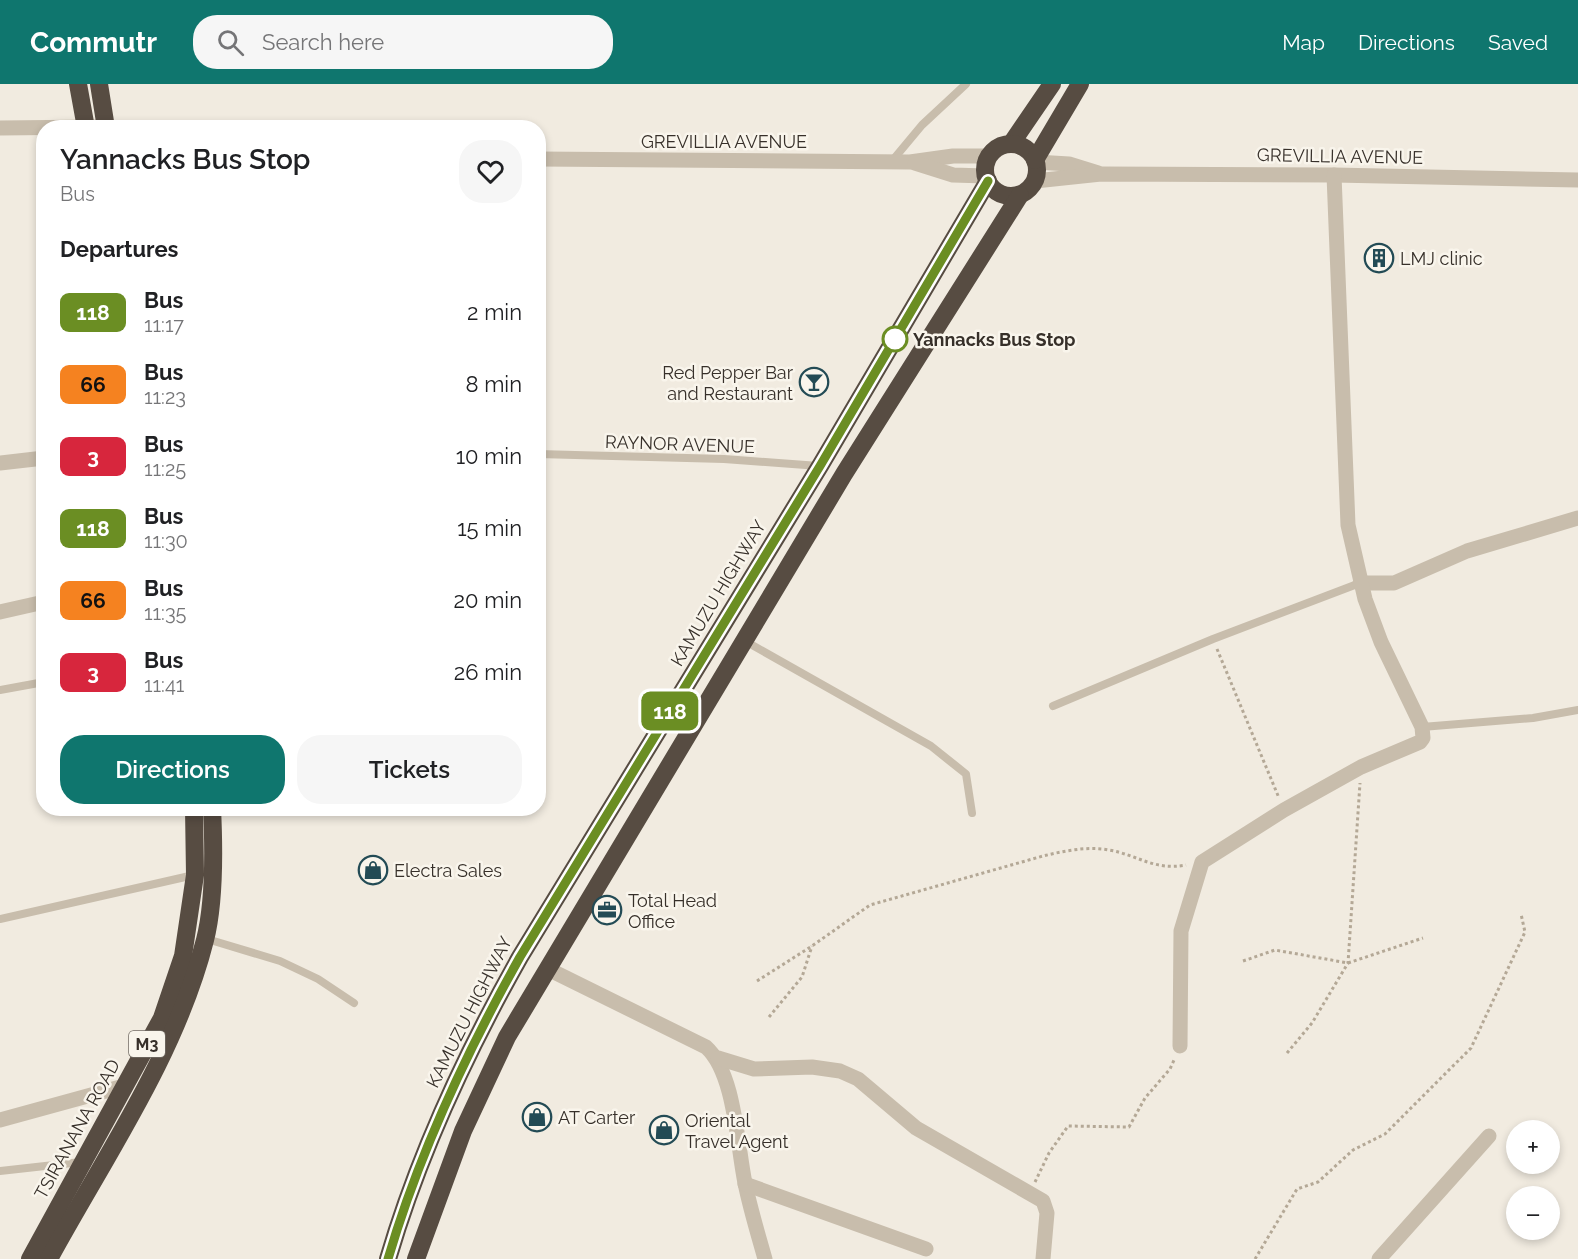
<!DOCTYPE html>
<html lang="en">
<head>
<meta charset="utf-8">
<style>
	:root { --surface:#fff; --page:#f6f6f6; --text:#202124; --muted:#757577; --accent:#0f766e }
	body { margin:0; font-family:Raleway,sans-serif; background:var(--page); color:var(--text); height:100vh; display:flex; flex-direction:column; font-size:22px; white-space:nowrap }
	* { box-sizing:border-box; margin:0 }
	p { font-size:20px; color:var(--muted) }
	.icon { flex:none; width:33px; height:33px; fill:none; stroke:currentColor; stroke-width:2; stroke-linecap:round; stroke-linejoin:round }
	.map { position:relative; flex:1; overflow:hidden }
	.panel { position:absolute; left:36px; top:36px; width:510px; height:696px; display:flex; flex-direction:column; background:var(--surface); border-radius:24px; box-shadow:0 3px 9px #0003 }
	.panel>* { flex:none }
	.badge { padding:0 12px; border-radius:9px; font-size:21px; line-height:39px }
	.buttons { position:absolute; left:1506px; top:1036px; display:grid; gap:12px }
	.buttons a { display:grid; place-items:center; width:54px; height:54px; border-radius:50%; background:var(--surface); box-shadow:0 3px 9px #0003; font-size:30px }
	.map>.badge { position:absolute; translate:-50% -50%; box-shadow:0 0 0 3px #fff }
	h2 { padding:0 24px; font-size:22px; line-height:54px }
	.round { display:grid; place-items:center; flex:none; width:63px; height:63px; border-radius:24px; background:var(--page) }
	.headline { display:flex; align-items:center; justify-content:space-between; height:102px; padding:0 24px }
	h1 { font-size:28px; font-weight:600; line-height:45px }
	.button { display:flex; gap:12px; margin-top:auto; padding:12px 24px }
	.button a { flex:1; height:69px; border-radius:24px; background:var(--accent); color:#fff; font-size:24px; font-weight:600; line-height:69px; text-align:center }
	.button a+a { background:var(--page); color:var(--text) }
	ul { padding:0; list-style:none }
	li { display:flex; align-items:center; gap:18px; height:72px; padding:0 24px }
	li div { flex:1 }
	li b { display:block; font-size:22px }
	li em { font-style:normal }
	li .badge { min-width:66px; font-weight:700; text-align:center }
	header { display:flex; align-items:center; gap:36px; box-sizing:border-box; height:84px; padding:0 30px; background:var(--accent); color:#fff }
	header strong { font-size:28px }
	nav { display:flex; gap:33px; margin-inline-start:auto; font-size:21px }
	.search { width:420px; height:54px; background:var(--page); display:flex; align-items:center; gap:15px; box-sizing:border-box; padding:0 21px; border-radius:24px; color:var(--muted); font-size:22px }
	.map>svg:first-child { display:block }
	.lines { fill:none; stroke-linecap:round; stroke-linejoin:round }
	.path { stroke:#b4a896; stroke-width:3; stroke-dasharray:3 3; stroke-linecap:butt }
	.lane { stroke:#c8bdac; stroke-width:8 }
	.street { stroke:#c8bdac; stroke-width:15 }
	.highway { stroke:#574c42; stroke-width:18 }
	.line-casing { stroke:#fff; stroke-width:14 }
	.line { stroke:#6b8e23; stroke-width:9 }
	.stop-dot { fill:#fff; stroke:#6b8e23; stroke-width:3 }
	.labels { text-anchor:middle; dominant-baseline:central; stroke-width:5; stroke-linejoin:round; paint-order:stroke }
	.shield { fill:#f9f5ec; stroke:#716b64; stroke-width:1.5 }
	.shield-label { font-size:16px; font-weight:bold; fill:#37302a }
	.street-label { font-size:18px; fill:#37302a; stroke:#f9f5ec }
	.poi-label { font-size:18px; fill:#37302a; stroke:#f9f5ec; text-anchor:start }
	.stop-label { font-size:18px; font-weight:bold; fill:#37302a; stroke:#f9f5ec; text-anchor:start }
</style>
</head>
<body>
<header>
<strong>Commutr</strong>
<div class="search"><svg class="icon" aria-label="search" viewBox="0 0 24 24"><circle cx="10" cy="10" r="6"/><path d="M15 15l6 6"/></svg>Search here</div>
<nav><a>Map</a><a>Directions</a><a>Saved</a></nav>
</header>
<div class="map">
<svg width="1578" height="1175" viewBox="0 0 1578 1175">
	<rect width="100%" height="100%" fill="#f1ebe0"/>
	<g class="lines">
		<!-- path -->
		<g class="path">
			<polyline points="1217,565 1279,714"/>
			<polyline points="1243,877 1275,866 1348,879 1423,854"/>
			<path d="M757,897l55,-35 58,-41 173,-49c21,-5 44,-10 66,-6 29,5 45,21 77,15"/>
			<polyline points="769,933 802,893 812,862"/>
			<polyline points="1287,969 1312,939 1348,879 1360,699"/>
			<polyline points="1035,1098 1049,1069 1068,1042 1129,1043 1145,1014 1170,985 1175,974"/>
			<polyline points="1255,1175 1297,1105 1318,1098 1353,1066 1385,1050 1471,964 1525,848 1521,830"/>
		</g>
		<!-- lane -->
		<g class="lane">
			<polyline points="892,77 922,41 966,0"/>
			<polyline points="538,370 724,375 819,382"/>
			<polyline points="745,557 931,662 966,690 972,729"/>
			<polyline points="0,606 44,598"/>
			<polyline points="1053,622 1213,555 1360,499"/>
			<polyline points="1422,643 1533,634 1578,626"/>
			<polyline points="0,835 194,791"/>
			<polyline points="207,855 280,877 318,895 354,919"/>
			<polyline points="0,1087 81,1078"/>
		</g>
		<!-- street -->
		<g class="street">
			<polyline points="0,44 97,43"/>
			<polyline points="538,75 910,78 953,72 989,72"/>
			<polyline points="1036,78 1069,80 1098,89"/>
			<polyline points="915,79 953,91 985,92"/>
			<polyline points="1035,97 1101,90 1334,91 1578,96"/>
			<polyline points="0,379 44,374"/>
			<polyline points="1360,499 1394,499 1467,467 1578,434"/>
			<polyline points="0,528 44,518"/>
			<path d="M548,885l158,78c29,26 31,98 39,136 5,25 13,51 20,76"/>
			<polyline points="1180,962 1181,847 1202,778 1284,726 1361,683 1420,658 1423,654 1422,643 1381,558 1365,515 1348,441 1334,91"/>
			<polyline points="718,974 754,985 812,983 840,987 858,995 916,1044 1043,1117 1047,1129 1043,1175"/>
			<polyline points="0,1036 124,1002"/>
			<polyline points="745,1100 926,1165"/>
			<polyline points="1379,1175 1489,1052"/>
		</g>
		<!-- highway -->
		<g class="highway">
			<polyline points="78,0 86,44"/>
			<polyline points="99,0 106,44"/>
			<polyline points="1011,60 1052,0"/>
			<circle cx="1011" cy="86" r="26"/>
			<polyline points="1035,76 1080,0"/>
			<polyline points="30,1175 162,934 183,872 195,791 194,724"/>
			<path d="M49,1175c56,-103 127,-204 156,-319 10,-39 9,-91 7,-132"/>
			<path d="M388,1175c31,-106 78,-206 132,-302l300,-491 168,-285"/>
			<polyline points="416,1175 463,1047 507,953 844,390 1020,111"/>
		</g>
	</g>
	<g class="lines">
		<!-- line casing -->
		<g class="line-casing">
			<path id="line" d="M388,1175c31,-106 78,-206 132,-302l300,-491 168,-285"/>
		</g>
		<!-- line -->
		<use href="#line" class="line"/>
	</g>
	<!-- icons -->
	<defs>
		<g id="building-ring" transform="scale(1.5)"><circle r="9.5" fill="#f9f5ec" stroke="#234b55" stroke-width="1.5"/><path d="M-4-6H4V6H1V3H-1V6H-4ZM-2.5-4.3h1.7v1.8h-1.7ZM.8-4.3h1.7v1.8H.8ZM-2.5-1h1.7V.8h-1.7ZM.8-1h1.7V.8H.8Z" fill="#234b55"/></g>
		<g id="bar-ring" transform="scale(1.5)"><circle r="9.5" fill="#f9f5ec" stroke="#234b55" stroke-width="1.5"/><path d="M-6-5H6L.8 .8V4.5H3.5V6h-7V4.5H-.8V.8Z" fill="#234b55"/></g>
		<g id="shop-ring" transform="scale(1.5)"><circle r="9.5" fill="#f9f5ec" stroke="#234b55" stroke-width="1.5"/><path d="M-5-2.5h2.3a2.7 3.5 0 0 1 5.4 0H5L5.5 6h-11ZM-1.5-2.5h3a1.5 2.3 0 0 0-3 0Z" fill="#234b55"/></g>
		<g id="office-ring" transform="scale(1.5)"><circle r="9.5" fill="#f9f5ec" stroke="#234b55" stroke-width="1.5"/><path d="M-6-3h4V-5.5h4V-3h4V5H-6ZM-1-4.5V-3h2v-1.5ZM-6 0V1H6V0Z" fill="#234b55"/></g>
	</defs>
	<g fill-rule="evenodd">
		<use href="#building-ring" x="1379" y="174"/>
		<use href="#bar-ring" x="814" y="298"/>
		<use href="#shop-ring" x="373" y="786"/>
		<use href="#office-ring" x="607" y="826"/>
		<use href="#shop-ring" x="537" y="1033"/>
		<use href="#shop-ring" x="664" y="1046"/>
	</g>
	<!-- markers -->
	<circle class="stop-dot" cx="895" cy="255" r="12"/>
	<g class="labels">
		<!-- shield labels -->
		<rect class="shield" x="129" y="947" width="36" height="26" rx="4.5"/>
		<g class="shield-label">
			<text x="147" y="960">M3</text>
		</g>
		<!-- street labels -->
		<g class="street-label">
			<text x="724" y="57">GREVILLIA AVENUE</text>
			<text transform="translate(1340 72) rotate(1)">GREVILLIA AVENUE</text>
			<text transform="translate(680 360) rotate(2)">RAYNOR AVENUE</text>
			<text transform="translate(718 509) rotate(-59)">KAMUZU HIGHWAY</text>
			<text transform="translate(469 928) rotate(-63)">KAMUZU HIGHWAY</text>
			<text transform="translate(77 1045) rotate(-61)">TSIRANANA ROAD</text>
		</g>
		<!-- poi labels -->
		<g class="poi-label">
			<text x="1400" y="174">LMJ clinic</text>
			<text x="793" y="288" text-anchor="end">Red Pepper Bar<tspan x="793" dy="21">and Restaurant</tspan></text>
			<text x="394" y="786">Electra Sales</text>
			<text x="628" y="816">Total Head<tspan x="628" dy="21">Office</tspan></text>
			<text x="558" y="1033">AT Carter</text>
			<text x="685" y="1036">Oriental<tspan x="685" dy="21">Travel Agent</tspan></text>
		</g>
		<!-- stop labels -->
		<g class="stop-label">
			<text x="913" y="255">Yannacks Bus Stop</text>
		</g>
	</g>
</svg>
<div class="buttons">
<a>+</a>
<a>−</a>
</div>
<b class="badge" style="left:670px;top:627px;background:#6b8e23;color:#fff">118</b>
<section class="panel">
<div class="headline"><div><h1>Yannacks Bus Stop</h1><p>Bus</p></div><a class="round"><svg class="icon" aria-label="heart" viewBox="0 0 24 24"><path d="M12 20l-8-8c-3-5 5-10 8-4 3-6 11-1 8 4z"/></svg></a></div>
<h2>Departures</h2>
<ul>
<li><span class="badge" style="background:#6b8e23;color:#fff">118</span><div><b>Bus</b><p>11:17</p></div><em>2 min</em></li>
<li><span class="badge" style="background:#f58220;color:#111">66</span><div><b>Bus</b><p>11:23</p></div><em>8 min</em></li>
<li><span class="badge" style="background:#d7263d;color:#fff">3</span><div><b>Bus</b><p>11:25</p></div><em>10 min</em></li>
<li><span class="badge" style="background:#6b8e23;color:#fff">118</span><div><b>Bus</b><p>11:30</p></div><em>15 min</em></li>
<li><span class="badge" style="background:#f58220;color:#111">66</span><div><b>Bus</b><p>11:35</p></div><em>20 min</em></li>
<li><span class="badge" style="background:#d7263d;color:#fff">3</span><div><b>Bus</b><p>11:41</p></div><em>26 min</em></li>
</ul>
<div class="button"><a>Directions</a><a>Tickets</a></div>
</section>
</div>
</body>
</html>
